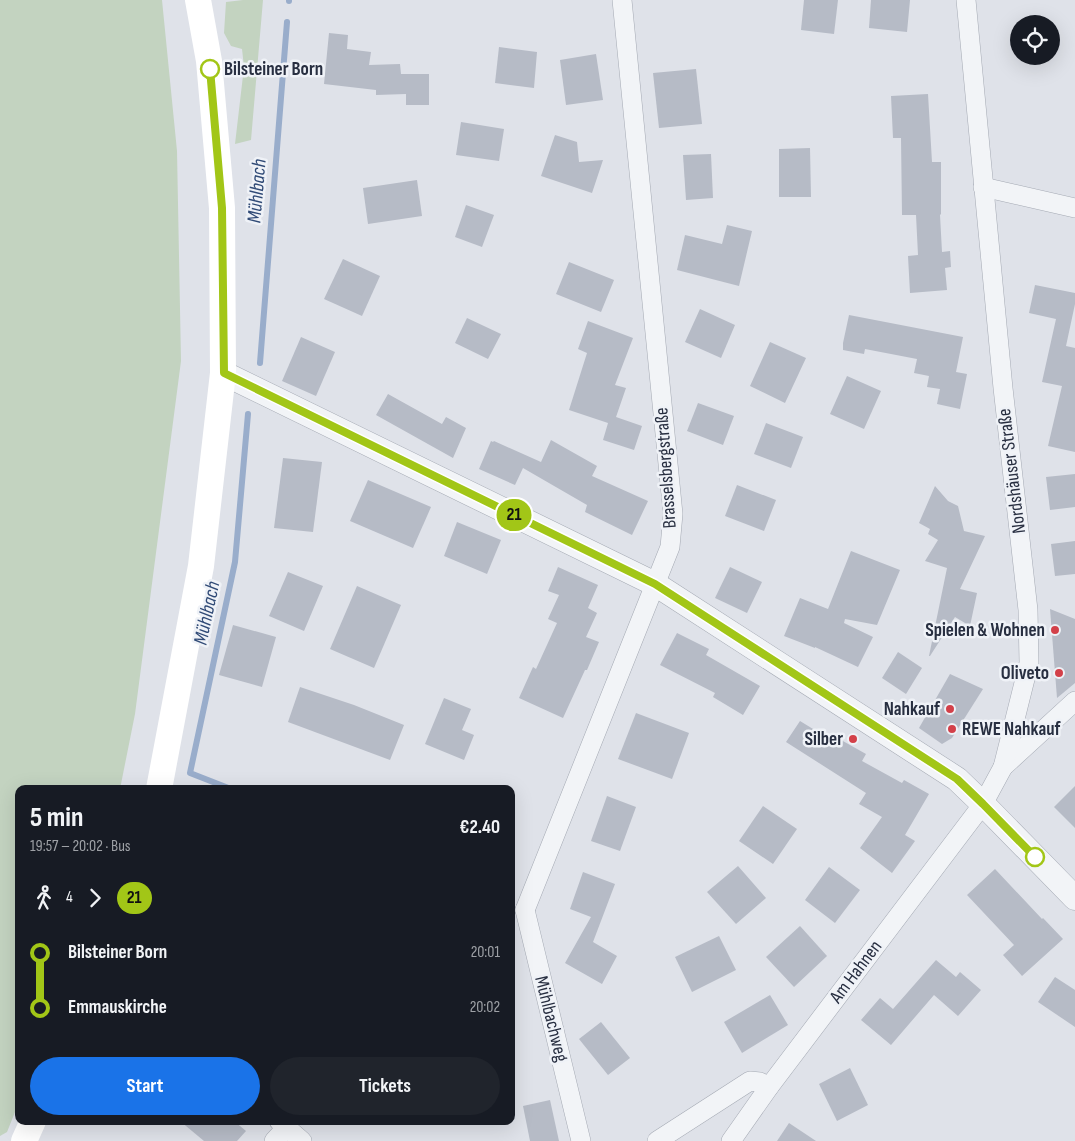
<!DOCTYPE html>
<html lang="en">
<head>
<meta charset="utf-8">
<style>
	:root { --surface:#171b24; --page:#20242c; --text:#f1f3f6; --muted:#9ea1a6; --accent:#1a73e8 }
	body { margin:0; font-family:"Sofia Sans Condensed",sans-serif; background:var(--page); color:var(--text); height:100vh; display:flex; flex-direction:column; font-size:19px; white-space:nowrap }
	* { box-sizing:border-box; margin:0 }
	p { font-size:16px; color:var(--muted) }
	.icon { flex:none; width:28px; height:28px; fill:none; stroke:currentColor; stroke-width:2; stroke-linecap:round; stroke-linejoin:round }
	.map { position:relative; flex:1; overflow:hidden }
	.details { position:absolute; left:15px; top:785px; width:500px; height:340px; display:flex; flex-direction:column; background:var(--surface); border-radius:10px; box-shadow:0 5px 20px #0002 }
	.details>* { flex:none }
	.badge { padding:0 10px; border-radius:16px; font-size:18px; line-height:32px }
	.controls { position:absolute; left:1010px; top:15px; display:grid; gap:10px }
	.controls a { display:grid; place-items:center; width:50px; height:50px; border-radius:50%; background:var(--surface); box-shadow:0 5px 20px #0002; font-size:25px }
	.map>.badge { position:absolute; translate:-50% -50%; box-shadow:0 0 0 2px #fff }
	.legs { display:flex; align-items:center; gap:8px; height:55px; padding:0 15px; font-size:16px }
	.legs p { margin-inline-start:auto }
	.summary { display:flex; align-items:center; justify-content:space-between; height:85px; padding:0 15px }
	h1 { font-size:28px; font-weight:700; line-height:38px }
	.primary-button { display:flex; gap:10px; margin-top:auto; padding:10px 15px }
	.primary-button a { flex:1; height:58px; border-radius:30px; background:var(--accent); color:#fff; font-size:20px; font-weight:700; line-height:58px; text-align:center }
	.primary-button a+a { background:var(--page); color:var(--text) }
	ul { padding:0 15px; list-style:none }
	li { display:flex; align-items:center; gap:18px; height:55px; font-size:19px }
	li i { display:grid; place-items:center; width:8px; height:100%; margin:0 6px; background:currentColor }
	li i::after { content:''; width:12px; height:12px; margin:-6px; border:4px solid; border-radius:50%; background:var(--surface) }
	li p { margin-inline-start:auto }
	li:first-child i { background:linear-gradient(#0000 50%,currentColor 0) }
	li:last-child i { background:linear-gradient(currentColor 50%,#0000 0) }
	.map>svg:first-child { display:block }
	.green { fill:#c3d3c0 }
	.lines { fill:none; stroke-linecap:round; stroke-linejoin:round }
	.stream { stroke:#99adcb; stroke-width:6 }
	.building { fill:#b6bbc6 }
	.minor-casing { stroke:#a4a9b3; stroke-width:20 }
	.tertiary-casing { stroke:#a4a9b3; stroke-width:25 }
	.minor { stroke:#f2f4f7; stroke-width:19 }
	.tertiary { stroke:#f2f4f7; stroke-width:24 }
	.secondary { stroke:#fff; stroke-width:26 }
	.line-1-casing { stroke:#fff; stroke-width:11 }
	.line-1 { stroke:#a2c617; stroke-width:8 }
	.stop-1-dot { fill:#fff; stroke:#a2c617; stroke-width:2.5 }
	.poi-dot { fill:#d34049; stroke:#eff2f7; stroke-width:2 }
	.labels { text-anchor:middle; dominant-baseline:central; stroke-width:5; stroke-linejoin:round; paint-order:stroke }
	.stop-label { font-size:19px; font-weight:bold; fill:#282f41; stroke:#eff2f7; text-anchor:start }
	.street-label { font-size:19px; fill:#282f41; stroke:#eff2f7 }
	.poi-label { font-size:19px; font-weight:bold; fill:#282f41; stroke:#eff2f7; text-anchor:end }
	.water-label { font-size:20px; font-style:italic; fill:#304a76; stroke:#eff2f7 }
</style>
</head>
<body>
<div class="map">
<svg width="1075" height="1141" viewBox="0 0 1075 1141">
	<rect width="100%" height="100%" fill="#dfe2e9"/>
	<!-- green -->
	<g class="green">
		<polygon points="0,0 162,0 177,151 181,361 135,714 120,789 19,789 19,1102 7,1132 0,1136"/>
		<polygon points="243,0 263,0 251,140 235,144 244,67 242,49 231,46 224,33 226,2"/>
	</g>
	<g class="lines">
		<!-- stream -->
		<g class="stream">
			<polyline points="289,0 289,1"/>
			<polyline points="260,363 287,22"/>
			<polyline points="231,789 190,773 235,562 248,414"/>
			<polyline points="511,894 512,894"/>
		</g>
	</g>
	<!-- building -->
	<g class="building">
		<polygon points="804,0 838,0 834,34 801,30"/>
		<polygon points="871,0 910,0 907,32 869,28"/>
		<polygon points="329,33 348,35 347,49 371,52 369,65 400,64 401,74 429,74 429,105 406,105 406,94 376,95 376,90 324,84"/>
		<polygon points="499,47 537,52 534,88 495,83"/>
		<polygon points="596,54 603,100 566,105 560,60"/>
		<polygon points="696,69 702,124 659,128 653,73"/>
		<polygon points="928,94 932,162 941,162 941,214 940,215 942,252 950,251 951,267 945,268 947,290 910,293 908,256 918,255 916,215 902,215 901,138 893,138 891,96"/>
		<polygon points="461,122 504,129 499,161 456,155"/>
		<polygon points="555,135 577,142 579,162 603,160 592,193 541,176"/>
		<polygon points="810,148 811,197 779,197 779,149"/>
		<polygon points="711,154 713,198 686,200 683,155"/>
		<polygon points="417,180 422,216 368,224 363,188"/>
		<polygon points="466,205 494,215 482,247 455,237"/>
		<polygon points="727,225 752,231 739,286 677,270 685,235 722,244"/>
		<polygon points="343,259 380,276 362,316 324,299"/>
		<polygon points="569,262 614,280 601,312 556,294"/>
		<polygon points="1035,285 1075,293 1075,304 1066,346 1075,348 1075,452 1048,446 1062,386 1042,382 1056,319 1029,313"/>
		<polygon points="700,309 735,325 721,358 685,342"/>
		<polygon points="849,315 963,337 956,372 967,374 960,409 937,404 940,389 927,387 929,376 914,373 917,359 865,349 864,354 843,350 843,343"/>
		<polygon points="467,318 501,334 488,359 455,343"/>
		<polygon points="588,321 633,338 615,385 626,388 616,417 642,426 634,450 603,440 608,423 569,410 587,353 578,349"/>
		<polygon points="301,337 335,352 316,396 282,381"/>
		<polygon points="770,342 806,358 785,403 750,386"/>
		<polygon points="847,376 881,391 864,429 830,414"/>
		<polygon points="388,394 442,424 446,417 466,428 453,458 376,415"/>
		<polygon points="698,403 734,416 723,445 687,431"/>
		<polygon points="766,423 803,437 791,468 754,454"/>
		<polygon points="551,440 597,466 592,476 648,501 632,535 585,512 587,505 523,468 515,485 479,469 491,441 493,442 494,441 541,462"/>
		<polygon points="283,458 322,462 313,532 274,528"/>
		<polygon points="1075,474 1075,507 1050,510 1046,477"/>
		<polygon points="368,480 431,507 413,548 350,521"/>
		<polygon points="737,485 776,500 764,531 725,516"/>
		<polygon points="935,486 948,501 958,506 964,531 985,536 960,589 977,593 970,626 955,617 930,656 929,656 947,568 925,561 938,540 928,534 930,529 919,523"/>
		<polygon points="457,522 501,540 487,574 444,556"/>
		<polygon points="1075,541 1075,574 1055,576 1051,544"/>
		<polygon points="851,551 900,570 877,625 845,619 844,623 873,637 858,667 815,647 815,648 784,636 800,598 828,609"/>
		<polygon points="558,567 598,585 588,608 597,613 586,637 599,642 587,670 585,670 563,718 519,698 533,667 536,669 557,623 548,619 559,595 548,591"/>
		<polygon points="730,567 762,582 747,613 715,598"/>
		<polygon points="288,572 323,586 304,631 269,616"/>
		<polygon points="357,586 401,605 374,668 330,649"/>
		<polygon points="1050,609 1075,619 1075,683 1057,698"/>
		<polygon points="233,625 276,637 262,687 219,675"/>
		<polygon points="677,633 709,649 706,655 760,686 743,715 713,697 715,693 660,665"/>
		<polygon points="898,652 922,668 906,694 882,678"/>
		<polygon points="950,674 983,689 952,738 942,744 919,728"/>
		<polygon points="300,687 354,705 404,725 390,760 288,722"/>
		<polygon points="444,698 471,709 462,730 474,735 464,760 425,744"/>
		<polygon points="636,713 689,733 672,779 618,759"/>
		<polygon points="800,721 831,740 834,736 866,754 862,761 902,783 904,780 929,794 905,835 915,841 892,873 860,848 882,817 859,804 866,793 786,742"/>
		<polygon points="1075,786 1075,828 1054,807"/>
		<polygon points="607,796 636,807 620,851 591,841"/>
		<polygon points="763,806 797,829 773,864 739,841"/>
		<polygon points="738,866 766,898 736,924 707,892"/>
		<polygon points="829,867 860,890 835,923 805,900"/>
		<polygon points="995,869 1042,919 1043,918 1063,939 1022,976 1003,955 1014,945 967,895"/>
		<polygon points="583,872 615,884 593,942 617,956 602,984 565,963 591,917 570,909"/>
		<polygon points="800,926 827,956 794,987 766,957"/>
		<polygon points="719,936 736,970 692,992 675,957"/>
		<polygon points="936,960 956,977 960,972 981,990 958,1016 934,995 891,1045 861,1020 880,998 893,1009"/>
		<polygon points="1055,977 1075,990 1075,1027 1038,1002"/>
		<polygon points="770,995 788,1025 742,1053 724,1022"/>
		<polygon points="601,1022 630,1058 608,1075 579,1039"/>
		<polygon points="850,1068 868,1105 837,1121 819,1084"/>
		<polygon points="550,1100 559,1141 530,1141 523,1106"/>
		<polygon points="180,1121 234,1121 246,1131 237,1141 204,1141"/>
		<polygon points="789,1123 816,1141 777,1141"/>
	</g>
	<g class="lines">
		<!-- minor casing -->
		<g class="minor-casing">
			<g id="minor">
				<polyline points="983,187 1075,208"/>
				<polyline points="1003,767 1075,701"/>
				<polyline points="525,910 670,547 673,514 622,0"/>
				<polyline points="525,910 581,1141"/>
				<polyline points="279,1121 302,1141"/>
				<polyline points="274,1141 286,1128"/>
				<polyline points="657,1141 750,1081 760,1082 769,1087"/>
				<polyline points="731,1141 769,1087 983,804 1003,767 1029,663 1028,610 1003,388 966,0"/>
			</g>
		</g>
		<!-- tertiary casing -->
		<g class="tertiary-casing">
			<polyline id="tertiary" points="223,373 655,584 957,779 983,804 1075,898"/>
		</g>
		<!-- minor -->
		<use href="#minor" class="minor"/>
		<!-- tertiary -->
		<use href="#tertiary" class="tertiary"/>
		<!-- secondary -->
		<g class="secondary">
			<polyline points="159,789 201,566 223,373 222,208 209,61 198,0"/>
			<polyline points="24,1141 33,1121"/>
		</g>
	</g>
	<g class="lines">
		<!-- line-1 casing -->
		<g class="line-1-casing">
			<polyline id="line-1" points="210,69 222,208 224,373 655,584 957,779 983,804 1035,857"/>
		</g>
		<!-- line-1 -->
		<use href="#line-1" class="line-1"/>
	</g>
	<!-- markers -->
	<g class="stop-1-dot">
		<circle cx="210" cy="69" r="9"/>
		<circle cx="1035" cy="857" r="9"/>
	</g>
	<g class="poi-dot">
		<circle cx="1055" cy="630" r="5"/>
		<circle cx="1059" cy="673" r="5"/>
		<circle cx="950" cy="709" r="5"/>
		<circle cx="952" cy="729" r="5"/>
		<circle cx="853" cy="739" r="5"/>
	</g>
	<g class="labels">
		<!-- stop labels -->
		<g class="stop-label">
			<text x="224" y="69">Bilsteiner Born</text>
		</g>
		<!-- street labels -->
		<g class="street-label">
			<text transform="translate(666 468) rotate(-94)">Brasselsbergstraße</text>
			<text transform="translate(1012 471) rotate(-97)">Nordshäuser Straße</text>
			<text transform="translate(856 972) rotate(-53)">Am Hahnen</text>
			<text transform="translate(551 1019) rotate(76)">Mühlbachweg</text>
		</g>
		<!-- poi labels -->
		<g class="poi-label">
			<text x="1045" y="630">Spielen &amp; Wohnen</text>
			<text x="1049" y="673">Oliveto</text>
			<text x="940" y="709">Nahkauf</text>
			<text x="962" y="729" text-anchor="start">REWE Nahkauf</text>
			<text x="843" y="739">Silber</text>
		</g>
		<!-- water labels -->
		<g class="water-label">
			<text transform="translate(257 191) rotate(-85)">Mühlbach</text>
			<text transform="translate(207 613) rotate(-78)">Mühlbach</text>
		</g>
	</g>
</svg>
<div class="controls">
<a><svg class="icon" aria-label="locate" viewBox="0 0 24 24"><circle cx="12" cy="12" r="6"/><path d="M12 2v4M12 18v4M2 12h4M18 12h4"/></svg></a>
</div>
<b class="badge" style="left:514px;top:515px;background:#a2c617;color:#111">21</b>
<section class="details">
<div class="summary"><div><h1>5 min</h1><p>19:57 – 20:02 · Bus</p></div><b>€2.40</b></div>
<div class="legs"><svg class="icon" aria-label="walk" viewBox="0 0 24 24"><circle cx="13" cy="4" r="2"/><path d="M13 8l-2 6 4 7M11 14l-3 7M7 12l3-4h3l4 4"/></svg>4<svg class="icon" aria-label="forward" viewBox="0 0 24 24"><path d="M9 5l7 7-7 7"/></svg><b class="badge" style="background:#a2c617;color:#111">21</b></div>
<ul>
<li><i style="color:#a2c617"></i><b>Bilsteiner Born</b><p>20:01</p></li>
<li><i style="color:#a2c617"></i><b>Emmauskirche</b><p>20:02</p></li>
</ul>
<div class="primary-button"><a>Start</a><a>Tickets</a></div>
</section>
</div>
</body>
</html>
